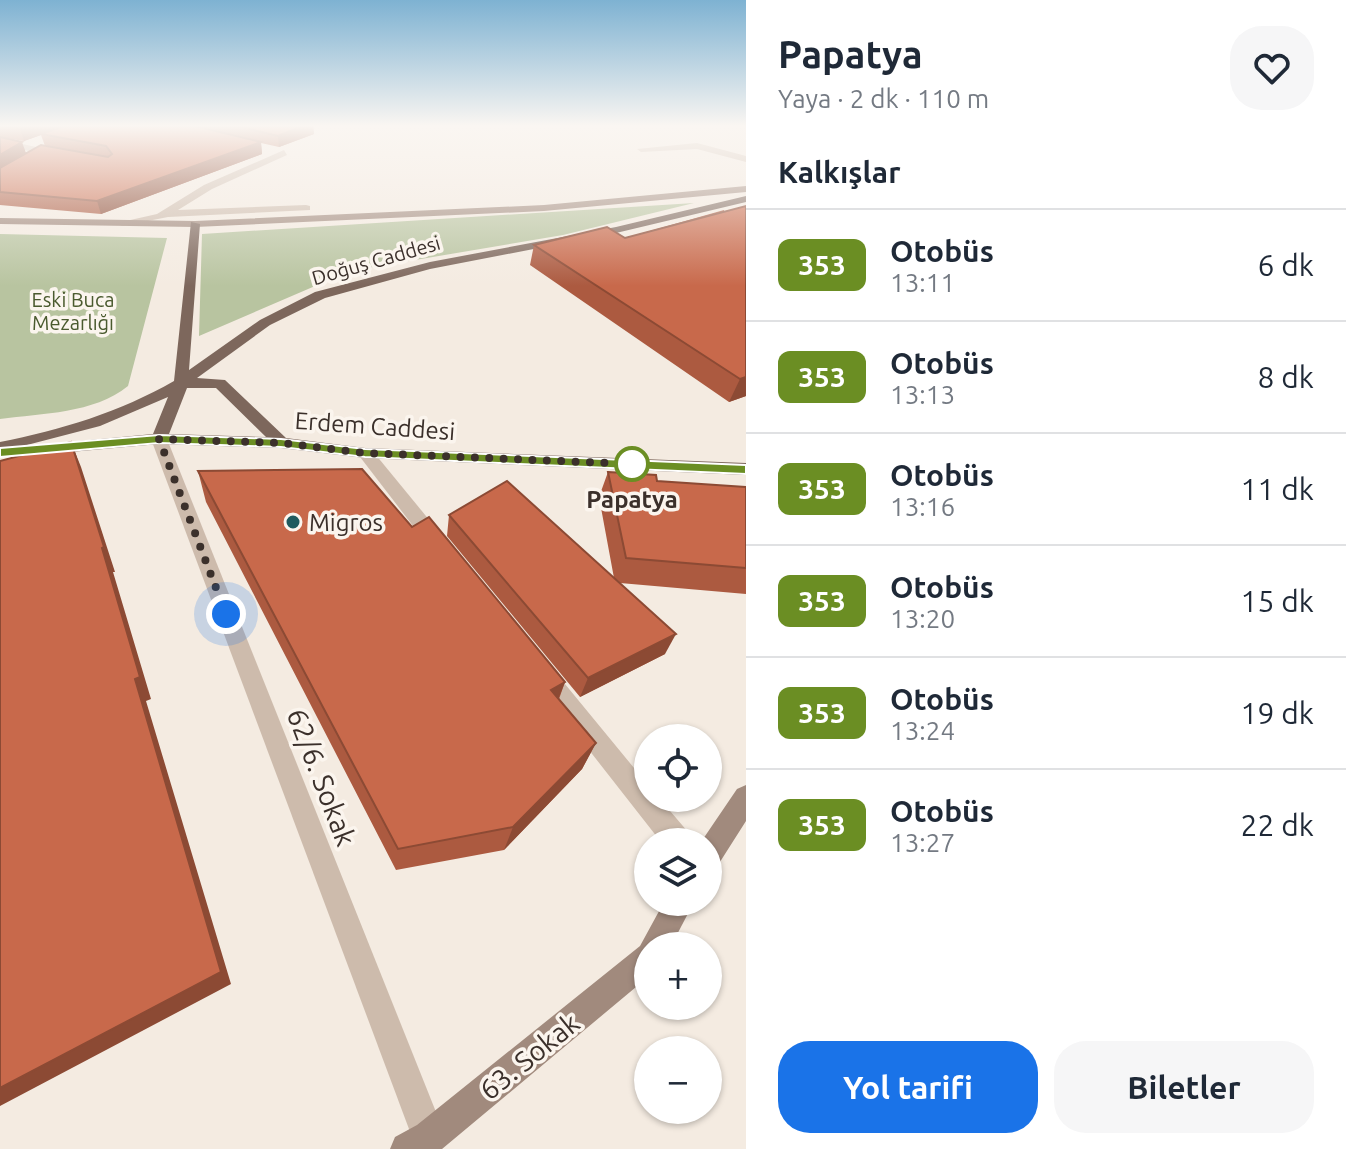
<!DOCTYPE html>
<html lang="tr">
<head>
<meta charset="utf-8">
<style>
	:root { --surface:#fff; --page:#f6f6f7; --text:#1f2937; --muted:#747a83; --line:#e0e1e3; --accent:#1a73e8 }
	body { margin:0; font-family:Ubuntu,sans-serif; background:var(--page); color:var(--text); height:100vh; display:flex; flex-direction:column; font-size:30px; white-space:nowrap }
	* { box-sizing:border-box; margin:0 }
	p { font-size:26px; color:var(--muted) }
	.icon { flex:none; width:44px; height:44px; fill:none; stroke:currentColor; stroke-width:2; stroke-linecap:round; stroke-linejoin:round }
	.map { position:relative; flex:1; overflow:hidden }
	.sheet { display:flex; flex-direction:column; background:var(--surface); width:600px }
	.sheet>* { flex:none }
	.badge { padding:0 16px; border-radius:12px; font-size:28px; line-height:52px }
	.fabs { position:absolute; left:634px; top:724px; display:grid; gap:16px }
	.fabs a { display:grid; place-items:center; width:88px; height:88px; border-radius:50%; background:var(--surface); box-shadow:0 2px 6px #0004; font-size:40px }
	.you { position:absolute; width:40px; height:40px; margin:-20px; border:6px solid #fff; border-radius:50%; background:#1a73e8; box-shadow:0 0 0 12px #1a73e833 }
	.map>.badge { position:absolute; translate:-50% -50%; box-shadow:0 0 0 4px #fff }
	h2 { padding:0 32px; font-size:30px; line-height:72px }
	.round { display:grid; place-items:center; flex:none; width:84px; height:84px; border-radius:32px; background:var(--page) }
	.overview { display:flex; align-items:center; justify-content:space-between; height:136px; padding:0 32px }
	h1 { font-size:38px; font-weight:700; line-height:60px }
	.button { display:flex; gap:16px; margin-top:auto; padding:16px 32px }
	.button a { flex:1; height:92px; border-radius:32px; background:var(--accent); color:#fff; font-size:32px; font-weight:700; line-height:92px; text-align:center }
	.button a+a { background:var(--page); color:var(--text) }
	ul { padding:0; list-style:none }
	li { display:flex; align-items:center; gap:24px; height:112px; padding:0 32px; border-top:2px solid var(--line) }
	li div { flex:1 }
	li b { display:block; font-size:30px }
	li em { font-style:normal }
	li .badge { min-width:88px; font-weight:700; text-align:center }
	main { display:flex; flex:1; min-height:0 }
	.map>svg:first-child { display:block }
	.green { fill:#b8c4a0 }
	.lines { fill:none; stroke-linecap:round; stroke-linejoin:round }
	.street { fill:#cdbbac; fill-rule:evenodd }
	.secondary { fill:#a18a7d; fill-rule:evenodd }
	.primary { fill:#7d675c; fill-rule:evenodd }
	.wall { fill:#ac5a40 }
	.shaded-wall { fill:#8c4a34 }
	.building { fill:#c8694b; stroke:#8c4a34; stroke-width:2 }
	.line { fill:#6b8e23; stroke:#fff; stroke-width:2 }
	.walk { stroke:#3b302b; stroke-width:8; stroke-dasharray:0 14.4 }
	.stop-dot { fill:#fff; stroke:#6b8e23; stroke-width:4 }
	.poi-dot { fill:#1f5a5e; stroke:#fbf5ee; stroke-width:3 }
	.labels { text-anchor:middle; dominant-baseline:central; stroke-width:7; stroke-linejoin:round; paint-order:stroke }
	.far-street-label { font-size:20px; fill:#3b302b; stroke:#fbf5ee }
	.far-park-label { font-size:20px; fill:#4a5a2e; stroke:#fbf5ee }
	.street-label { font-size:24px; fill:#3b302b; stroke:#fbf5ee }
	.stop-label { font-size:24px; font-weight:bold; fill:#3b302b; stroke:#fbf5ee }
	.poi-label { font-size:24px; fill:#3b302b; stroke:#fbf5ee; text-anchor:start }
	.near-street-label { font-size:28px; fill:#3b302b; stroke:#fbf5ee }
</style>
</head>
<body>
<main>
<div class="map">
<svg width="746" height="1149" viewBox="0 0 746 1149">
	<rect width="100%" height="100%" fill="#f4ebe1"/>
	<!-- green -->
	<g class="green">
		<polygon points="694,203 563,235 350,271 199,336 202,234"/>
		<path d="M0,234l167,4 -39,148c-35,28 -85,27 -128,33z"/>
	</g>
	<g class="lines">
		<!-- street -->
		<g class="street">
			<polygon points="0,139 45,149 46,151 0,181 0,174 34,152 0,145"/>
			<polygon points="697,143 746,156 746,162 697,149 641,152 637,149"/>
			<polygon points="284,150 287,155 212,189 178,210 306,205 310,206 310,210 168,217 122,226 117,223 157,214 204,185"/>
			<polygon points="159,434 167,439 446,1137 441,1149 417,1149 412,1137 151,439"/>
			<polygon points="365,448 371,449 444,538 447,543 444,548 430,548 357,453"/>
			<polygon points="543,664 551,667 648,785 648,798 659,798 688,832 691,842 661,842 535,681 532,674 535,667"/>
		</g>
		<!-- secondary -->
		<g class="secondary">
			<polygon points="746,186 746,192 544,211 195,227 0,224 0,218 195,221 544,205"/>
			<polygon points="746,785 746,821 718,865 708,869 708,842 701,842 737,789"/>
			<polygon points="664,902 694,902 671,946 648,946 648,977 442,1149 390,1149 395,1137 417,1125 640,946"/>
		</g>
		<!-- primary -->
		<path class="primary" d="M746,196v6l-130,31 -186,36 -105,29 -55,27 -73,53 28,2 61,58 79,10 381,15v12l-381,-17 -84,-10 -122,-4 -111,10 -8,-5 8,-5 105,-10 15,-37 -68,29 -100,26v-10c61,-12 120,-30 174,-61l17,-159 9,2 -11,146 71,-50 55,-28 115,-30 186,-35zM187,388h29l50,49 -97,-3z"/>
	</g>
	<!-- wall -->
	<g class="wall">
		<polygon points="0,125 313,125 314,134 279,147 261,143 262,154 101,214 0,205 0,137 26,153 45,146 41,135 24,141 0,137"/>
		<polygon points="724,210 746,396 729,402 530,265 534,245 625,238"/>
		<polygon points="198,471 412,527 565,682 559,699 596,743 582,769 504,850 396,870 206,502"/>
		<polygon points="608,472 657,481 746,487 746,594 620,583 665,654 580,697 447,536 449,515 614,578 599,497"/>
	</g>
	<!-- shaded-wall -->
	<g class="shaded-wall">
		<polygon points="32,125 69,125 24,141 20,129"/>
		<polygon points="305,125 313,125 314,134 279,147 278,136"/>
		<polygon points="22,142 26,153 0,170 0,155"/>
		<polygon points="261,142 262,154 101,214 97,201"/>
		<polygon points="746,377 746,396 729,402 740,379"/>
		<polygon points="71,442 81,467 115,572 113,572 151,699 146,701 231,984 0,1106 0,1088"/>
		<polygon points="676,634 665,654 580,697 588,678"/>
		<polygon points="565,682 554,710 551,690"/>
		<polygon points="596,743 582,769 504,850 513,827"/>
	</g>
	<!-- building -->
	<g class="building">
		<polygon points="0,125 32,125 20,129"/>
		<polygon points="66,125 191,125 261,142 97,201 0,192 0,168 41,145 108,157 112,154 106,146 41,134"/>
		<polygon points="233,125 305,125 278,136"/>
		<polygon points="0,137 22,142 0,155"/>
		<polygon points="746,206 746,377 740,379 534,245 607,227 625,238"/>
		<polygon points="71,442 104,547 102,548 140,677 135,679 221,972 0,1088 0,461"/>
		<polygon points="362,469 412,527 429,517 565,682 551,690 596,743 513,827 398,849 198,471"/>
		<polygon points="608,472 656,475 657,481 746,487 746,568 626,558"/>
		<polygon points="507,481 676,634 588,678 449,515"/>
	</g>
	<!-- sky -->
	<linearGradient id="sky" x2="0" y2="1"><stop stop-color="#7eb2d2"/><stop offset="0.44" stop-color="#faf6f2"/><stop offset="1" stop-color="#faf6f2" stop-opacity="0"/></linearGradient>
	<rect width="746" height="286" fill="url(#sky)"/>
	<!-- line -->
	<polygon class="line" points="159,435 281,439 365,449 746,465 746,474 365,457 281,447 159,443 0,457 0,448"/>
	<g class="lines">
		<!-- walk -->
		<polyline class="walk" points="226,614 159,439 281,443 365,453 632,464"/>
	</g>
	<!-- markers -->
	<circle class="stop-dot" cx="632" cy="464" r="16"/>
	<circle class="poi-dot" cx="293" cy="522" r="8"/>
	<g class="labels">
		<!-- far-street labels -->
		<g class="far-street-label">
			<text transform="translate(376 260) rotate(-16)">Doğuş Caddesi</text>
		</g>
		<!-- far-park labels -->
		<g class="far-park-label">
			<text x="73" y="299">Eski Buca<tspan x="73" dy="23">Mezarlığı</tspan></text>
		</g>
		<!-- street labels -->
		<g class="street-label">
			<text transform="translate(375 426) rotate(4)">Erdem Caddesi</text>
		</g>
		<!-- stop labels -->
		<g class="stop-label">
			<text x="632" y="499">Papatya</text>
		</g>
		<!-- poi labels -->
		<g class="poi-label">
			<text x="309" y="522">Migros</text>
		</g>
		<!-- near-street labels -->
		<g class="near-street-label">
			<text transform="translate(322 777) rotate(69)">62/6. Sokak</text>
			<text transform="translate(529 1056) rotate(-39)">63. Sokak</text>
		</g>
	</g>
</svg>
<div class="fabs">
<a><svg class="icon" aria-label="locate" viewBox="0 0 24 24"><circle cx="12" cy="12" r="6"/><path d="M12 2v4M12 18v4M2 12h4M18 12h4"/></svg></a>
<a><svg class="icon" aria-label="layers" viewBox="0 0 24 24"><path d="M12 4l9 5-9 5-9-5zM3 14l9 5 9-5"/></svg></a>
<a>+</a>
<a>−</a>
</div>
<div class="you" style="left:226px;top:614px"></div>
</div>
<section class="sheet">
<div class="overview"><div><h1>Papatya</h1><p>Yaya · 2 dk · 110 m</p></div><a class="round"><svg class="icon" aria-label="heart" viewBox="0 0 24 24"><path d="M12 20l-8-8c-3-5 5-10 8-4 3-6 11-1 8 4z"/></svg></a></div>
<h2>Kalkışlar</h2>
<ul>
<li><span class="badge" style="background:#6b8e23;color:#fff">353</span><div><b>Otobüs</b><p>13:11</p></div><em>6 dk</em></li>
<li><span class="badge" style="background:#6b8e23;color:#fff">353</span><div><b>Otobüs</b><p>13:13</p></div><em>8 dk</em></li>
<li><span class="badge" style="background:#6b8e23;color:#fff">353</span><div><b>Otobüs</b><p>13:16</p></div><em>11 dk</em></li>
<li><span class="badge" style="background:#6b8e23;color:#fff">353</span><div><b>Otobüs</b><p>13:20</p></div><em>15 dk</em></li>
<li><span class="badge" style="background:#6b8e23;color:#fff">353</span><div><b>Otobüs</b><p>13:24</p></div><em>19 dk</em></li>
<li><span class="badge" style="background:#6b8e23;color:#fff">353</span><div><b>Otobüs</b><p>13:27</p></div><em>22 dk</em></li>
</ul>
<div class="button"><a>Yol tarifi</a><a>Biletler</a></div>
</section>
</main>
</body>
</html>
